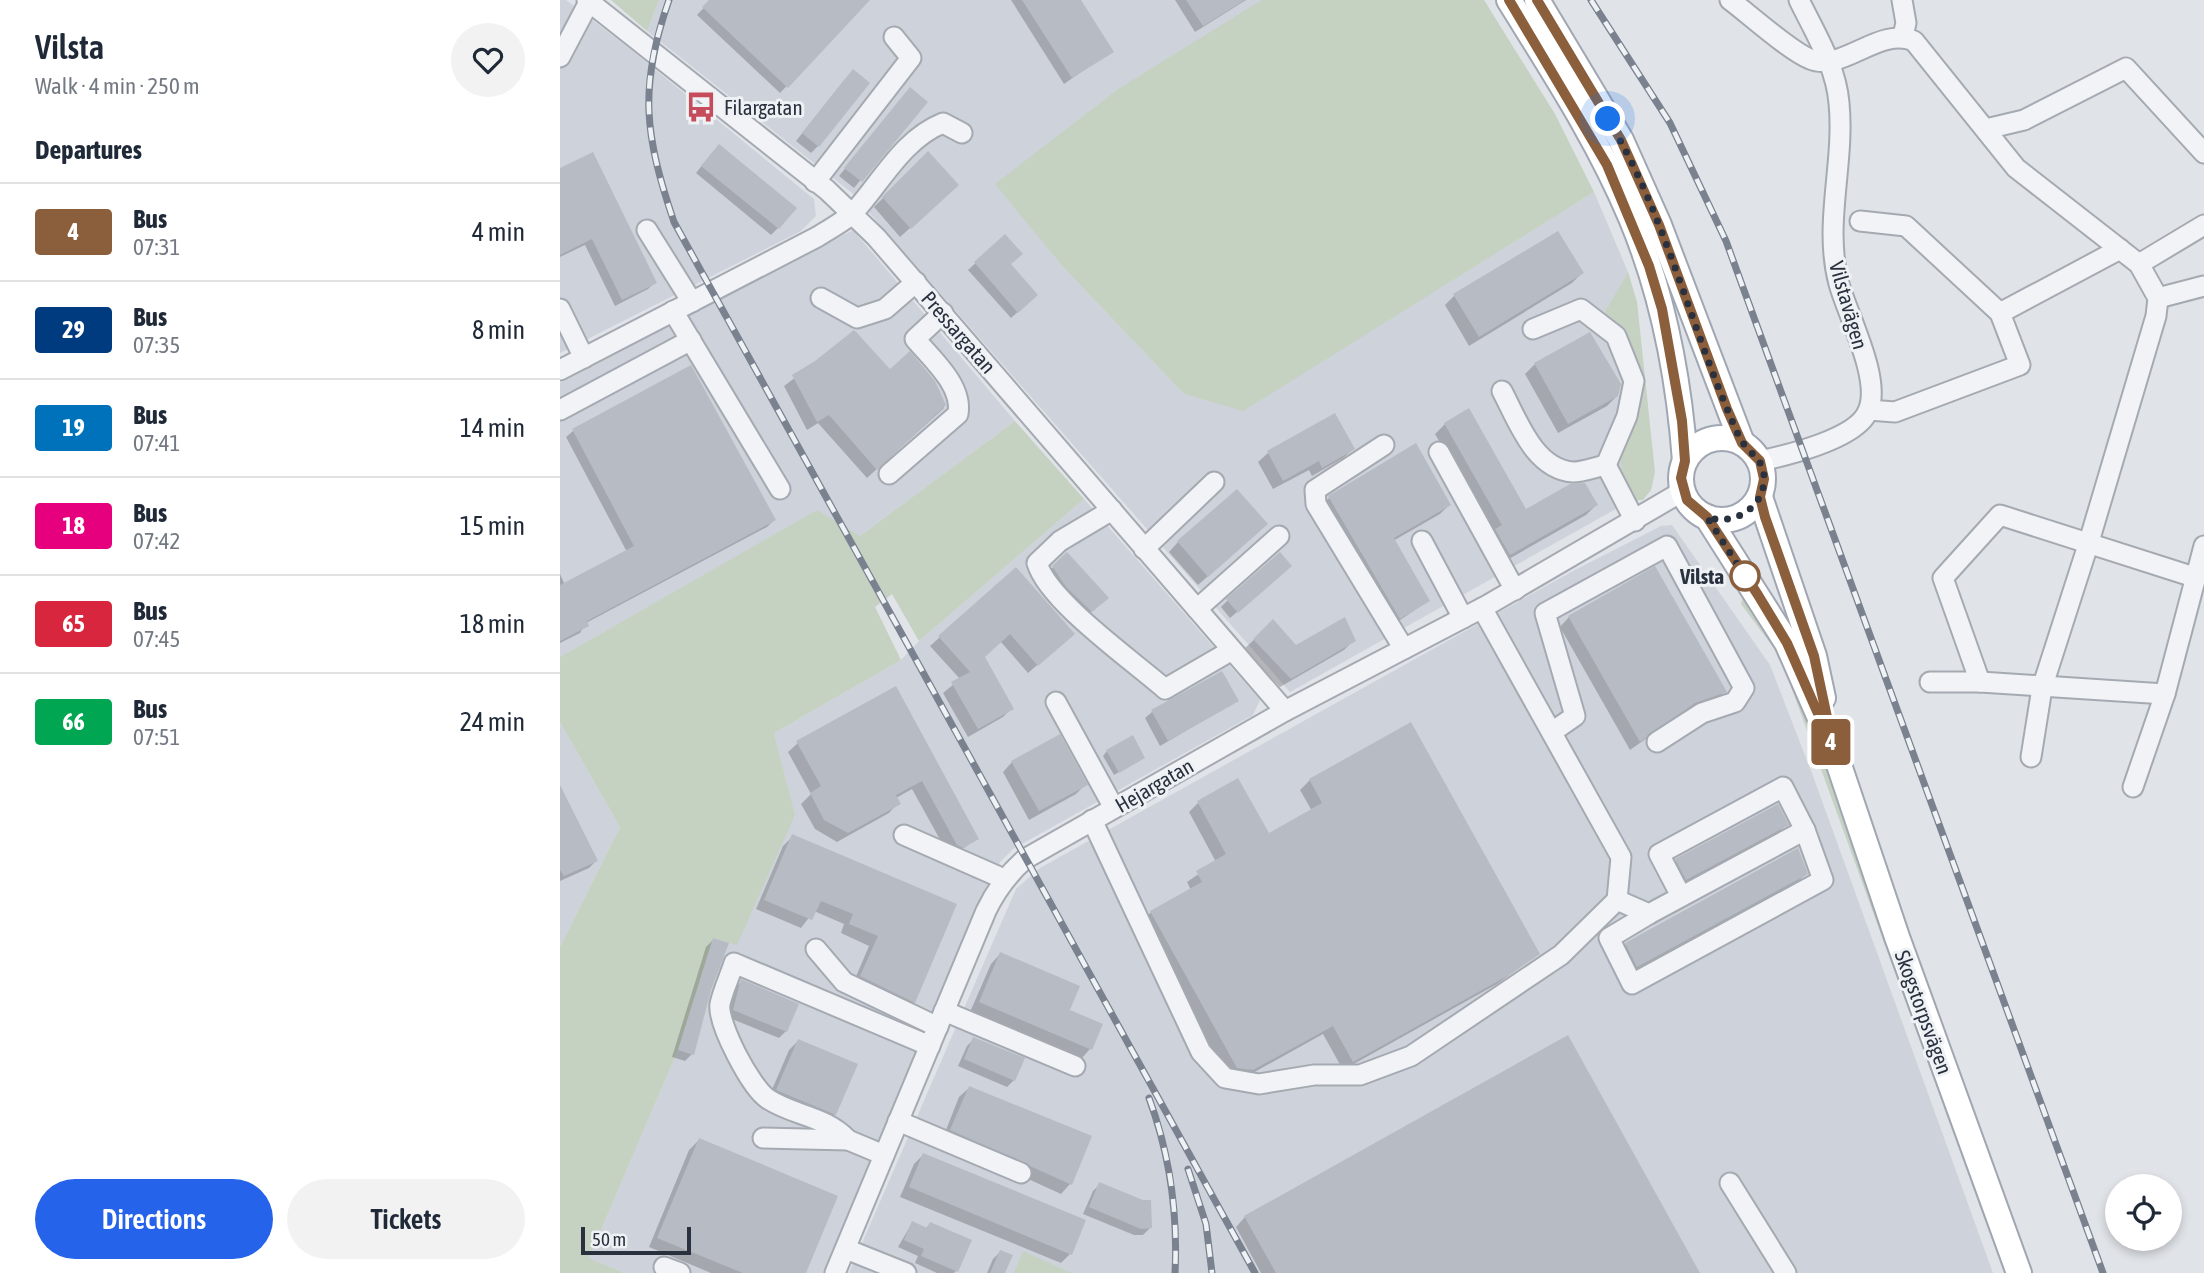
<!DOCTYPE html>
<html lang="en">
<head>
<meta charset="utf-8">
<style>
	:root { --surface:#fff; --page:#f2f2f3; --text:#1f2937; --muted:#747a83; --line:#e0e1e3; --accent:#2563eb }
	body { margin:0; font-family:"Asap Condensed",sans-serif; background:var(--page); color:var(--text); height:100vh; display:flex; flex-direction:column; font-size:26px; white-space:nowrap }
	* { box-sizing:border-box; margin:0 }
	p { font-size:23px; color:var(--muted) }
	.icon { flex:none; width:38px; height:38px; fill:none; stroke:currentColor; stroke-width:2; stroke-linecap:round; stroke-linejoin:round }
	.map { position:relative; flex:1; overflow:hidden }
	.panel { display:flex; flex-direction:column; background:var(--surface); width:560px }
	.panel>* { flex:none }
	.badge { padding:0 14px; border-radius:5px; font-size:24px; line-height:46px }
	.tools { position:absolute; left:1545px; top:1174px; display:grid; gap:14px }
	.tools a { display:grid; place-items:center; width:77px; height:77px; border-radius:50%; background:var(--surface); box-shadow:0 4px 10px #0003; font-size:35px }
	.scale { position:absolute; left:21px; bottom:18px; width:110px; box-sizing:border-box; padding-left:7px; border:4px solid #29303e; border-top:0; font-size:19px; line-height:24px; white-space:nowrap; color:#29303e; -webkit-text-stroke:5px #eff2f5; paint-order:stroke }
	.you { position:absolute; width:35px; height:35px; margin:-18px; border:5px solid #fff; border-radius:50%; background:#1a73e8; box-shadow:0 0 0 10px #1a73e833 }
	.map>.badge { position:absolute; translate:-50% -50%; box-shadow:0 0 0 4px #fff }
	h2 { padding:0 35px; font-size:26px; line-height:63px }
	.round { display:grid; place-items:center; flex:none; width:74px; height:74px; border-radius:37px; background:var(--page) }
	.headline { display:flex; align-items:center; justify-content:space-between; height:119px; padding:0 35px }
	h1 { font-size:33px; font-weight:600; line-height:52px }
	.button { display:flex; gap:14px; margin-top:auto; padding:14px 35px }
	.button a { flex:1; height:80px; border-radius:42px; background:var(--accent); color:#fff; font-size:28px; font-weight:600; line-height:80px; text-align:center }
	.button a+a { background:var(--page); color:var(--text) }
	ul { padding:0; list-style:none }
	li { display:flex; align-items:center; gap:21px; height:98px; padding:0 35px; border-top:2px solid var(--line) }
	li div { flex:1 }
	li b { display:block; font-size:26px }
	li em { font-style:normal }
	li .badge { min-width:77px; font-weight:700; text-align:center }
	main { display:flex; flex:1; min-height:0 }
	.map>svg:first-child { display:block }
	.built { fill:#ced2da }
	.green { fill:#c5d1c1 }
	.shadow { fill:#0003 }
	.building { fill:#b7bcc4 }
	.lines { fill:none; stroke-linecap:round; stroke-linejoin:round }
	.minor-casing { stroke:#a5aab2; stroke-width:23 }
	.major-casing { stroke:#a0a7b3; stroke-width:28 }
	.minor { stroke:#f2f3f6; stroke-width:19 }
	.major { stroke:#fff; stroke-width:24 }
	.rail-casing { stroke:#7a8290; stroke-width:7 }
	.rail { stroke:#eff2f5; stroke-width:4.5; stroke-dasharray:13; stroke-linecap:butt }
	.line-casing { stroke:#fff; stroke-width:16 }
	.line { stroke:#8b5e3c; stroke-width:10 }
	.walk { stroke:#29303e; stroke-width:7; stroke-dasharray:0 12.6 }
	.stop-dot { fill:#fff; stroke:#8b5e3c; stroke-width:3.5 }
	.labels { text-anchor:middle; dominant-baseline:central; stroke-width:6; stroke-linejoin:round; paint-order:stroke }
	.poi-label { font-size:21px; fill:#29303e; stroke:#eff2f5; text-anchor:start }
	.street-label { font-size:21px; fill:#29303e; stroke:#eff2f5 }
	.stop-label { font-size:21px; font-weight:bold; fill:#29303e; stroke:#eff2f5; text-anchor:end }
</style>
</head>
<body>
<main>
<section class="panel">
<div class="headline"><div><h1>Vilsta</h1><p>Walk · 4 min · 250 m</p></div><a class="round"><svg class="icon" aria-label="heart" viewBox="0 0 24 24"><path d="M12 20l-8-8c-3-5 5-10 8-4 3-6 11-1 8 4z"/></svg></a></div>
<h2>Departures</h2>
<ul>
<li><span class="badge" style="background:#8b5e3c;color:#fff">4</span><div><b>Bus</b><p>07:31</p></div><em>4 min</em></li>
<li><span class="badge" style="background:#003b80;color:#fff">29</span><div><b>Bus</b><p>07:35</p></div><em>8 min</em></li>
<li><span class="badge" style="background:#0072bc;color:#fff">19</span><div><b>Bus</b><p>07:41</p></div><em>14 min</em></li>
<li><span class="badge" style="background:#e6007e;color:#fff">18</span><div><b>Bus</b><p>07:42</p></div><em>15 min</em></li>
<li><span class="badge" style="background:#d7263d;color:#fff">65</span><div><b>Bus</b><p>07:45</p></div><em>18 min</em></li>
<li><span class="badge" style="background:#00a651;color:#fff">66</span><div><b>Bus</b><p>07:51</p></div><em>24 min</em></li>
</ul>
<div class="button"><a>Directions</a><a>Tickets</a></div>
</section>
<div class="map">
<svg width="1644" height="1273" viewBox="0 0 1644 1273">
	<rect width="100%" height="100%" fill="#e0e3e8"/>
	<!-- built -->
	<g class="built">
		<polygon points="0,0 6,0 65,45 254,199 256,216 241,231 0,353"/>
		<polygon points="99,0 705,0 558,89 436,184 503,267 624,394 683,410 1034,192 1068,272 1044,313 1066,347 1079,383 1080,411 1059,456 1070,501 730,692 292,193 87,31"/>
		<polygon points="293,230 455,421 300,536 256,511 0,657 0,383"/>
		<polygon points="524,499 700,700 693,715 453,849 440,862 422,898 264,1273 64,1273 29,1258 118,1050 153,938 235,816 214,733 341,660 359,641"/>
		<polygon points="1112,525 1210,665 1253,776 1433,1273 289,1273 456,889 480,868 1013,571 1101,526"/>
		<polygon points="0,722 60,827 0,947"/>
	</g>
	<!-- green -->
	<g class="green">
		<polygon points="51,0 99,0 87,31"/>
		<polygon points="702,0 924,0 995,114 1034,192 683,411 624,394 503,267 435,184 558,89"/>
		<polygon points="1068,272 1077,302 1095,472 1091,490 1083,500 1070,501 1059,456 1080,411 1079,383 1066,347 1044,313"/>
		<polygon points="455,421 524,499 359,641 332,594 315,607 341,660 214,733 235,815 177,945 153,938 118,1050 29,1258 64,1273 0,1273 0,947 60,827 0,722 0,657 257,510 300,536"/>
		<polygon points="1184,594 1197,605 1246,713 1449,1273 1444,1273 1233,692 1219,655 1181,604"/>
		<polygon points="463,1251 511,1273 454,1273"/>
	</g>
	<!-- shadow -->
	<g class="shadow">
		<polygon points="151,0 308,0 220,93 137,15"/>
		<polygon points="451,0 519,0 551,51 504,84"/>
		<polygon points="615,0 686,0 635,32"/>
		<polygon points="286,78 258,146 251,153 236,141"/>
		<polygon points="343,97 365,102 294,188 279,176"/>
		<polygon points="152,153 218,228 211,235 136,173"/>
		<polygon points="368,154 387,195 340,237 314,207"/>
		<polygon points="0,170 95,282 88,289 55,306 25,245 0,257"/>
		<polygon points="997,233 1022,273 1012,283 909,346 885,305 894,296"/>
		<polygon points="445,236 449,265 469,302 451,318 408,270"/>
		<polygon points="296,332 330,371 379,390 384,408 307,478 258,423 247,430 224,386"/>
		<polygon points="975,364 1057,396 1047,406 998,433 965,374"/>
		<polygon points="775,416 793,449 783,458 752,476 749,470 713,489 698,462 708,453"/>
		<polygon points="885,424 965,511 1036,505 1026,515 940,564 932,534 875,434"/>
		<polygon points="13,431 214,520 207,527 26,623 20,633 0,643 0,574 5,585 67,552 6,437"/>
		<polygon points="855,446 889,505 880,514 833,541 868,601 830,627 759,507 769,498"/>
		<polygon points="696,534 638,585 609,552 618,542"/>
		<polygon points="507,554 546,598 524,618 486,574"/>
		<polygon points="456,569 504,642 468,673 441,642 423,657 452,708 443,717 408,737 383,693 400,679 370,646"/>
		<polygon points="723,573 670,618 661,607 668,600"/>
		<polygon points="1009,617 1165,691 1155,701 1124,712 1070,750 1000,627"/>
		<polygon points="713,622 735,647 794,640 784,650 720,687 684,649"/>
		<polygon points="335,689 417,838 393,856 388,854 352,789 336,798 338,803 329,813 277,842 255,829 241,804 251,794 228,752 238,743"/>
		<polygon points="677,701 600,746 585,718 592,712"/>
		<polygon points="547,751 583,758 554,775 543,756"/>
		<polygon points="452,762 525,785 516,794 469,820 443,772"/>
		<polygon points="750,780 978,954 937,984 783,1070 763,1034 682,1079 668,1077 582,922 591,912 631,890 627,882 656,862 629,812 638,803 708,836 752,811 740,790"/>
		<polygon points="0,789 36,861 29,868 0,881"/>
		<polygon points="1226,825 1217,834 1117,888 1107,870 1117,860"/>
		<polygon points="233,836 395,905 354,1002 344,1011 292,986 309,946 281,933 284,924 254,911 241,928 196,909 223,846"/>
		<polygon points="1246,874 1236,883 1067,975 1057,954 1066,944"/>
		<polygon points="153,940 150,989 132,1054 125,1061 112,1057 146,947"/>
		<polygon points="440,954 508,1011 530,1049 521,1059 410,1012 431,964"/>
		<polygon points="182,981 226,1031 219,1038 167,1017 175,988"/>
		<polygon points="414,1039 454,1080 447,1087 398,1066 407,1046"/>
		<polygon points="238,1041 275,1114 265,1124 208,1099 229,1050"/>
		<polygon points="409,1088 529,1137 510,1184 501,1194 382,1140 399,1097"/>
		<polygon points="139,1140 244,1273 151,1273 89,1247 129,1150"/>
		<polygon points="363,1155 510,1254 501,1263 340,1197 354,1164"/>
		<polygon points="540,1184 590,1228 583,1235 574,1235 523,1214 533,1191"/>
		<polygon points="685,1217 1138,1273 701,1273 676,1227"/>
		<polygon points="352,1223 365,1229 370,1224 396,1271 394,1273 377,1273 355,1263 358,1256 338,1247"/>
		<polygon points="440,1252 443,1273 427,1273 433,1259"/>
	</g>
	<!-- building -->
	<g class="building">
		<polygon points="149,0 310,0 228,88 142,7"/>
		<polygon points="462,0 521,0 554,52 512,78"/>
		<polygon points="626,0 685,0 643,26"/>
		<polygon points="293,69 310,83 259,147 242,133"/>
		<polygon points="350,87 368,102 302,182 284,168"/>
		<polygon points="159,144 237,208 219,229 141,166"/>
		<polygon points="368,151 399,185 351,229 322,197"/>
		<polygon points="33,152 97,283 62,300 32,239 0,255 0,168"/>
		<polygon points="998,231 1024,273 919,337 893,294"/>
		<polygon points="445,234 463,254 451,264 478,295 458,313 414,262"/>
		<polygon points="294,330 330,369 350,351 375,381 386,405 317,470 269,415 257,422 232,375 255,361"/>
		<polygon points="1030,332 1061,384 1058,396 1008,424 974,363"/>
		<polygon points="131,365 216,520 27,621 29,626 0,641 0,585 74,546 12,429"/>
		<polygon points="909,408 966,509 1010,484 1025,483 1038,505 950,555 935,529 942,525 884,423"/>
		<polygon points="775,413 795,449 762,468 759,461 723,481 707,451"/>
		<polygon points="856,443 891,505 834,538 870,601 840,619 768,496"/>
		<polygon points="677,489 708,524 648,577 617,541"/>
		<polygon points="507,552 549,598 532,612 506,587 492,566"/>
		<polygon points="720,552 732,566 678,613 666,599"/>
		<polygon points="1095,566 1167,692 1135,703 1080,742 1008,616"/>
		<polygon points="456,567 515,634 478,666 450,634 425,657 454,709 418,729 391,682 410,672 378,636"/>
		<polygon points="785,617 796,641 731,679 693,639 713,619 736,645"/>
		<polygon points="662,671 679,701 608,741 591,710"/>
		<polygon points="336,686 419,839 403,848 397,845 362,781 336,795 341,804 288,833 264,820 250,793 261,786 236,741"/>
		<polygon points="851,722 980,954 949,975 793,1062 773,1026 693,1070 677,1068 590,911 642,882 636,871 666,854 637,801 678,778 709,833 762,803 749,779"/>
		<polygon points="500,734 528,785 479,811 451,761"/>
		<polygon points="573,735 585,758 559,773 546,750"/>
		<polygon points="0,785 38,861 4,876 0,870"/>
		<polygon points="1218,804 1229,825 1126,880 1115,859"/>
		<polygon points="232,834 397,904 355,1003 300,976 318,936 289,924 293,914 261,901 252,920 204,900"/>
		<polygon points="1238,848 1248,874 1077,967 1065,943"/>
		<polygon points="153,938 169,943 151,990 134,1055 118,1050"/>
		<polygon points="440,952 520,986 510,1010 543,1024 532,1050 419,1002"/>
		<polygon points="181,979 239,1004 227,1032 173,1010"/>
		<polygon points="1008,1035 1140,1273 716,1273 684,1216"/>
		<polygon points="413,1037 465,1058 455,1081 404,1059"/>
		<polygon points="238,1039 298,1064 276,1115 216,1090"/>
		<polygon points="409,1086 532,1136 512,1185 390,1130"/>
		<polygon points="139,1138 278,1196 246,1273 183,1273 97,1238"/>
		<polygon points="363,1153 526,1220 512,1255 349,1187"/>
		<polygon points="539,1182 583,1200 591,1200 592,1228 581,1229 529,1207"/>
		<polygon points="352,1221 367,1228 370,1222 412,1240 398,1272 361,1256 364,1249 344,1240"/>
		<polygon points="440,1250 453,1255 445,1273 430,1273"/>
	</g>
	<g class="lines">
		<!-- minor casing -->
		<g class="minor-casing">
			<g id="minor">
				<polyline points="27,0 267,190 316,237 725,711"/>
				<path d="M1170,0c20,15 60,51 80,59 32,14 69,-33 104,-18l102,127 123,96 19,34 -2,18 -68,229 -46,143 -11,69"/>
				<polyline points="1342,0 1346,23 1343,36"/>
				<polyline points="0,57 29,2"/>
				<polyline points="1426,129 1464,120 1566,68 1644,153"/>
				<polyline points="255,182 351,58 334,37"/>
				<polyline points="1300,221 1346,226 1440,313 1460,365 1335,412 1309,410"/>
				<polyline points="87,230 132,302"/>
				<polyline points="1579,264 1644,225"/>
				<polyline points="261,298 297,318 325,309 356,282"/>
				<polyline points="1598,298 1644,286"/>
				<polyline points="0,309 24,358"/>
				<polyline points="113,311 220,489"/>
				<polyline points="1440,313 1560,249"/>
				<polyline points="973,329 1021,309 1056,336 1074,381 1067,416 1046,465"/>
				<path d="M0,370l257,-133c12,-8 27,-15 37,-25 28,-31 49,-73 89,-89l19,10"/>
				<path d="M942,391c16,30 32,78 71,81 9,0 23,-5 33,-7l29,56"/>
				<polyline points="0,410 131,340"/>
				<polyline points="824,445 755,490 756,504 844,649"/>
				<polyline points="879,452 955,590"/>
				<path d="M1200,461c28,-6 97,-22 108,-50 14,-31 -20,-95 -29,-127 -16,-60 6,-120 0,-181 -3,-37 -24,-70 -40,-103"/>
				<path d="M329,474l69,-60c5,-28 -25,-54 -43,-75l28,-26"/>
				<path d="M552,510l-52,31 -23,22c11,38 95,97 128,126l67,-39"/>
				<polyline points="862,541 903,618"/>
				<polyline points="584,549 654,482"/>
				<polyline points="637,609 719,536"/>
				<polyline points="1370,682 1420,682 1605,694"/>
				<polyline points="1420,682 1383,578 1440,515 1634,577"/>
				<polyline points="496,702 554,808"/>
				<polyline points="992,732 1015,716 985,613 1107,546 1184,688 1175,702 1142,713 1097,742"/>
				<polyline points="1573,787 1605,694 1644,546"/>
				<polyline points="532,820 641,1052 665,1078 699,1084 754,1075 800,1075 851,1056 1001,955 1057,900 1061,857 922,608"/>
				<polyline points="344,835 444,879"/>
				<polyline points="1057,900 1089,914 1245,830 1223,787 1099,854 1121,896"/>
				<polyline points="1089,914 1049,938 1072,984 1263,880 1245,830"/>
				<polyline points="256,949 284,982 378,1027"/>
				<polyline points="384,1011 515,1066"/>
				<polyline points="338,1121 461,1173"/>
				<polyline points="203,1138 288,1140 324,1155"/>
				<path d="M288,1140c-22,-24 -54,-24 -80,-41 -17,-11 -51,-76 -48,-95 3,-14 10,-28 14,-41l196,83"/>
				<polyline points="1170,1183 1226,1273"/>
				<polyline points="286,1249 346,1273"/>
				<polyline points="104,1267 120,1273"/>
				<path d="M275,1273l151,-362c10,-21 21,-36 39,-52l260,-148 201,-105 197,-115"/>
			</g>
		</g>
		<!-- major casing -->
		<g class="major-casing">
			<g id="major">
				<path d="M949,0c44,71 90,141 122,218 32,76 48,161 54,243"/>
				<polyline points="977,0 1061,140 1099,225 1182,443"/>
				<circle cx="1162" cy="479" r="41"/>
				<polyline points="1200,497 1254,656 1263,698"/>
				<polyline points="1147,517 1227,643 1274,750 1337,937 1459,1273"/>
			</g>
		</g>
		<!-- minor -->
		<use href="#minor" class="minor"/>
		<!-- major -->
		<use href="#major" class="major"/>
		<!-- rail casing -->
		<g class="rail-casing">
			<g id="rail">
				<path d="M109,0c-31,88 -24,136 5,222l581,1051"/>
				<polyline points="1031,0 1110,123 1166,241 1543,1273"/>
				<path d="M589,1098c21,57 29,114 26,175"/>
				<polyline points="628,1169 646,1224 652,1273"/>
			</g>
		</g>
		<!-- rail -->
		<use href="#rail" class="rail"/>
	</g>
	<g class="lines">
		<!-- line casing -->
		<g class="line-casing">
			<polyline id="line" points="949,0 1047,165 1089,266 1102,309 1122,421 1125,461 1121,478 1127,500 1147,517 1198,595 1227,643 1274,750 1254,656 1205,517 1200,497 1204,479 1200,461 1182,443 1167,409 1099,225 1061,140 977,0"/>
		</g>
		<!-- line -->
		<use href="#line" class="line"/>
		<!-- walk -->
		<path class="walk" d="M1048,119c55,91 79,195 120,292 4,9 8,20 13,29 9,15 24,19 23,40 -1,29 -31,46 -57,37l41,64 -3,-5"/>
	</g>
	<!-- icons -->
	<defs>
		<g id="bus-bare" transform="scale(2.415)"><path d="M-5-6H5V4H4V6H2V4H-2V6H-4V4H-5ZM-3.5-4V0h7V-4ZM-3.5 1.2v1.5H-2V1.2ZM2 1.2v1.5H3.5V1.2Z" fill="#c64c5b" stroke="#eff2f5" stroke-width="2.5" paint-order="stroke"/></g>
	</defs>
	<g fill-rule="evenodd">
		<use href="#bus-bare" x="141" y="107"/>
	</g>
	<!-- markers -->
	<circle class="stop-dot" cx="1185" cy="576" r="14"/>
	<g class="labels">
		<!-- poi labels -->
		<g class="poi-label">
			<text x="164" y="107">Filargatan</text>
		</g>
		<!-- street labels -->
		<g class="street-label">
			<text transform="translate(1289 305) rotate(74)">Vilstavägen</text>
			<text transform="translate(399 332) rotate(49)">Pressargatan</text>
			<text transform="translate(594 785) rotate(-30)">Hejargatan</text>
			<text transform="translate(1364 1012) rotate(70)">Skogstorpsvägen</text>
		</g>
		<!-- stop labels -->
		<g class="stop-label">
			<text x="1164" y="576">Vilsta</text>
		</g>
	</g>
</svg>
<div class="tools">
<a><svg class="icon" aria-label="locate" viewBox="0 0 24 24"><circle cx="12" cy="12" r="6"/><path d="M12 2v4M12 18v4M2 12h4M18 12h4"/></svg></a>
</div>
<div class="scale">50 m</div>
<div class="you" style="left:1048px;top:119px"></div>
<b class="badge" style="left:1271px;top:742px;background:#8b5e3c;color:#fff">4</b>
</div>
</main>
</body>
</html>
